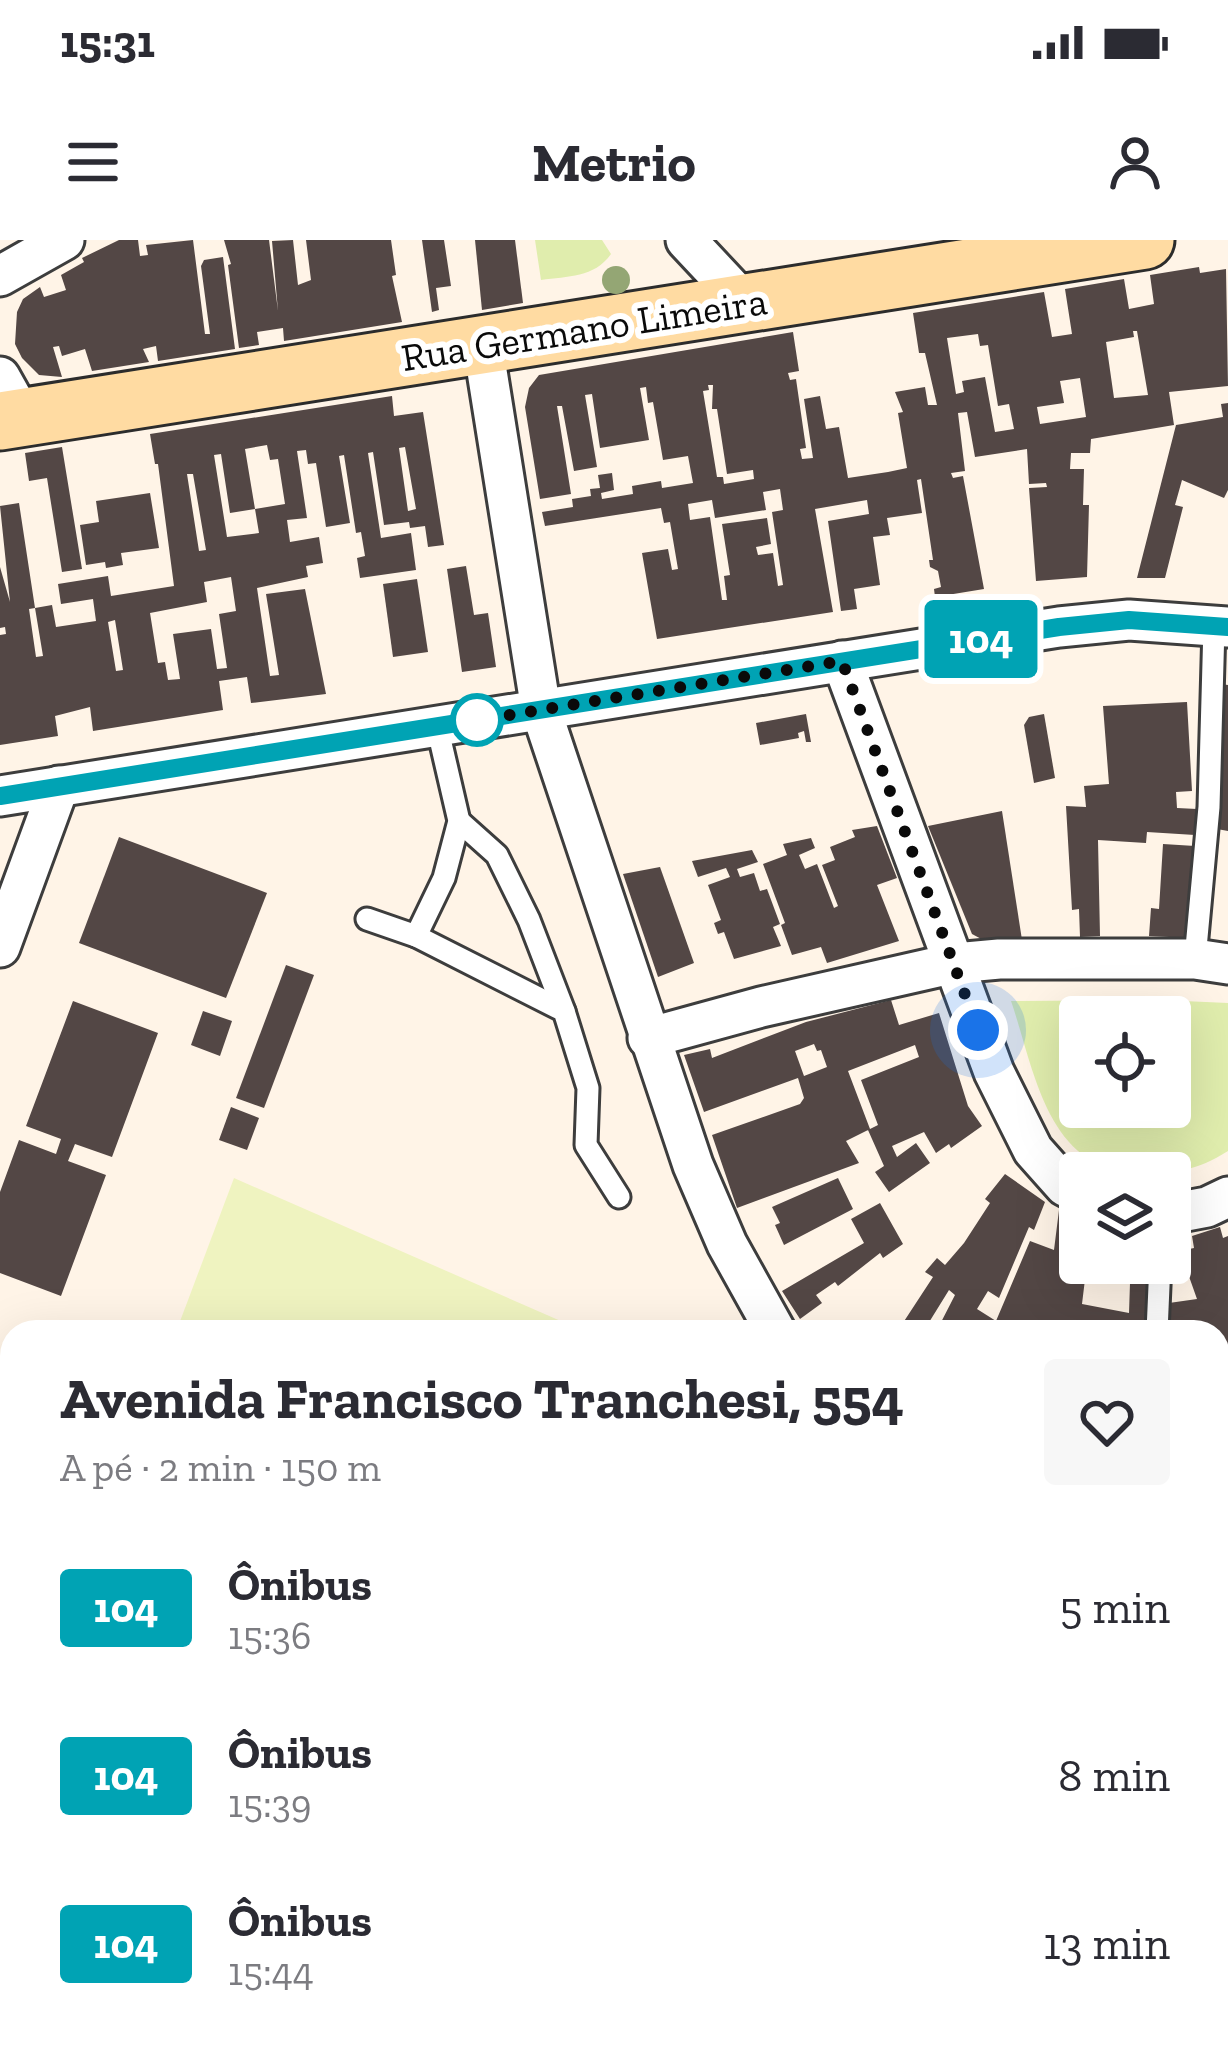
<!DOCTYPE html>
<html lang="pt">
<head>
<meta charset="utf-8">
<style>
	:root { --surface:#fff; --page:#f7f7f7; --text:#2b2b33; --muted:#7c7c81 }
	body { margin:0; font-family:"Zilla Slab",serif; background:var(--page); color:var(--text); height:100vh; display:flex; flex-direction:column; font-size:45px; white-space:nowrap }
	* { box-sizing:border-box; margin:0 }
	p { font-size:39px; color:var(--muted) }
	.icon { flex:none; width:66px; height:66px; fill:none; stroke:currentColor; stroke-width:2; stroke-linecap:round; stroke-linejoin:round }
	.map { position:relative; flex:1; overflow:hidden }
	.side { position:absolute; left:0px; top:1080px; width:1230px; height:735px; display:flex; flex-direction:column; background:var(--surface); border-radius:36px 36px 0 0; box-shadow:0 12px 48px #0002 }
	.side>* { flex:none }
	.badge { padding:0 24px; border-radius:9px; font-size:42px; line-height:78px }
	.buttons { position:absolute; left:1059px; top:756px; display:grid; gap:24px }
	.buttons a { display:grid; place-items:center; width:132px; height:132px; border-radius:12px; background:var(--surface); box-shadow:0 12px 48px #0002; font-size:60px }
	.you { position:absolute; width:60px; height:60px; margin:-30px; border:9px solid #fff; border-radius:50%; background:#1a73e8; box-shadow:0 0 0 18px #1a73e833 }
	.map>.badge { position:absolute; translate:-50% -50%; box-shadow:0 0 0 6px #fff }
	.round { display:grid; place-items:center; flex:none; width:126px; height:126px; border-radius:12px; background:var(--page) }
	.headline { display:flex; align-items:center; justify-content:space-between; height:204px; padding:0 60px }
	h1 { font-size:57px; font-weight:700; line-height:90px }
	ul { padding:0; list-style:none }
	li { display:flex; align-items:center; gap:36px; height:168px; padding:0 60px }
	li div { flex:1 }
	li b { display:block; font-size:45px }
	li em { font-style:normal }
	li .badge { min-width:132px; font-weight:700; text-align:center }
	.status { display:flex; justify-content:space-between; align-items:center; height:84px; padding:0 60px; background:var(--surface); direction:ltr }
	.status svg { height:33px; fill:currentColor }
	header { display:flex; justify-content:space-between; align-items:center; height:156px; padding:0 60px; background:var(--surface); font-size:54px; font-weight:700 }
	.map>svg:first-child { display:block }
	.green { fill:#e0edad; fill-rule:evenodd }
	.pitch { fill:#eff3c0 }
	.building { fill:#534745; fill-rule:evenodd }
	.lines { fill:none; stroke-linecap:round; stroke-linejoin:round }
	.lane-casing { stroke:#3d3d3d; stroke-width:27 }
	.street-casing { stroke:#3d3d3d; stroke-width:45 }
	.secondary-casing { stroke:#2c2c2c; stroke-width:63 }
	.lane { stroke:#fff; stroke-width:21 }
	.street { stroke:#fff; stroke-width:39 }
	.secondary { stroke:#ffdba2; stroke-width:57 }
	.tree { fill:#94a674 }
	.line-casing { stroke:#fff; stroke-width:27 }
	.line { stroke:#00a3b4; stroke-width:18 }
	.walk { stroke:#0a0a0a; stroke-width:12; stroke-dasharray:0 21.6 }
	.stop-dot { fill:#fff; stroke:#00a3b4; stroke-width:6 }
	.labels { text-anchor:middle; dominant-baseline:central; stroke-width:12; stroke-linejoin:round; paint-order:stroke }
	.street-label { font-size:39px; fill:#0a0a0a; stroke:#fff }
</style>
</head>
<body>
<div class="status"><b>15:31</b><svg viewBox="0 0 49 12"><path d="M0 12V9h3v3zM5 12V6h3v6zM10 12V3h3v9zM15 12V0h3v12zM26 1h20v11H26zM47 4h2v5h-2z"/></svg></div>
<header><svg class="icon" aria-label="menu" viewBox="0 0 24 24"><path d="M4 6h16M4 12h16M4 18h16"/></svg>Metrio<svg class="icon" aria-label="person" viewBox="0 0 24 24"><circle cx="12" cy="8" r="4"/><path d="M4 21q1-7 8-7t8 7"/></svg></header>
<div class="map">
<svg width="1228" height="1814" viewBox="0 0 1228 1814">
	<rect width="100%" height="100%" fill="#fff4e7"/>
	<!-- green -->
	<g class="green">
		<path d="M535,0h67l9,14c-17,24 -43,22 -70,26z"/>
		<path d="M1161,760l67,3v148c-32,20 -52,22 -87,22 -94,0 -106,-102 -130,-172zM1170,777v90h-90v-90z"/>
	</g>
	<!-- pitch -->
	<polygon class="pitch" points="234,938 586,1092 176,1092"/>
	<!-- building -->
	<g class="building">
		<polygon points="119,0 138,0 140,16 148,15 146,5 193,0 205,94 210,94 201,26 204,20 223,17 235,109 158,121 156,106 143,109 149,122 92,131 85,109 62,116 59,106 53,107 62,137 39,135 22,118 15,104 17,72 23,59 40,47 44,57 66,50 61,35 84,22 82,18"/>
		<polygon points="224,0 269,0 278,71 272,1 293,0 298,45 311,40 306,0 391,0 396,35 392,36 402,82 284,101 283,88 257,92 259,105 239,108 228,25 231,24"/>
		<polygon points="422,0 444,0 451,46 436,48 439,70 432,72"/>
		<polygon points="475,0 515,0 523,63 482,70"/>
		<path d="M1199,27l1,6 26,-4 2,117 -59,6 5,33 -83,14 -1,14h-19l-1,16h14l-1,36h6l-2,72 -51,4 -7,-93 18,-1 -1,-4 -17,1 -2,-35 -52,8 -8,-45 -9,1 7,58 -14,2 2,5 10,-2 21,113 -49,8 -1,-8 7,-2 -3,-16 -8,-4 -1,-7h4l-12,-81 -4,1 5,33 -35,5 3,17 -17,2 7,48 -26,4 3,20 -16,2 -13,-90 41,-7 -2,-14 -52,9 18,103 -176,27 -15,-86 26,-4 4,21 6,-1 -8,-47 -6,1 -3,-15 -116,18 -3,-14 31,-5 -1,-8 19,-3 -1,-7 10,-1 -2,-13 14,-2 2,17 -13,3 1,6 31,-5 -1,-8 29,-5 1,7 31,-5 -5,-27 -25,4 -10,-58 -5,1 -2,-16 -6,1 9,52 -49,8 -8,-54 -7,1 12,72 -23,4 -12,-65h-5l14,88 -31,5 -15,-92 4,-19 10,-13 254,-43 6,39 -11,2 2,7 6,-1 10,69 -6,1 2,10 11,-1 -9,-59 16,-3 6,33 13,-2 9,51 40,-6 19,-4 -9,-55 5,-1 -8,-20 30,-5 3,18h9l-12,-52h-6l-6,-40 131,-21 8,45 20,-3 -7,-45 59,-10 5,30 25,-5 -4,-29zM1133,91h4l11,64 -34,3 -8,-56 28,-5zM978,94l2,12 8,-1 10,61 11,-2 5,25 -19,3 -10,-55 -23,4 2,11 -8,2 -9,-56zM1080,138l6,39 -46,7 -3,-17 27,-4 -4,-22zM708,145h5l-1,24h5l10,65 26,-4 1,9 -30,5 -1,-7h-6l-14,-86 6,-1zM780,249l3,21 -11,2 11,73 -5,1 -5,-33 -15,2 -2,-8 15,-3 -4,-26 -45,6 8,51 -6,1 3,24h-5l-12,-83 -20,3 -2,-16 24,-4 3,18 51,-8 -3,-18z"/>
		<path d="M392,156l2,20 29,-4 21,133 -16,2 -3,-21 -15,2 -1,-6 -25,3 -11,-73 -5,1 13,85 30,-5 5,37 -56,8 -3,-20 8,-2 -4,-24 -5,1 -12,-78 -5,1 11,67 -24,4 -10,-64 -8,1 -2,-14 -9,1 10,67 -20,2 3,22 29,-5 4,26 -17,3 2,11 -51,11 13,88 9,-1 -13,-81 39,-5 21,105 -75,9 -4,-26 -28,4 4,29 -130,21 -3,-24 -35,9 3,20 -58,9v-110l6,-1 -1,-7 -5,1v-61l10,35 -10,-96 19,-3 16,105 -6,1 7,48 7,-1 -8,-48 17,-3 4,22 40,-6 -3,-22 -32,5 -3,-20 50,-8 3,20 63,-10 -16,-122h-3l-5,-30zM267,205l3,15 8,-1 7,45 -30,5 -10,-60zM405,207l11,62 -8,2 -9,-63zM221,214l9,59 25,-4 4,24 -32,4 -13,-82zM187,234h6l13,76 -7,1zM231,337l5,34 -17,3 8,54 -10,1 -6,-40 -38,5 7,45 -12,1 -3,-18 -7,1 -8,-50 57,-11 -3,-20zM115,380l8,50 -7,1 -8,-49z"/>
		<polygon points="1228,163 1228,250 1224,258 1182,240 1175,265 1183,267 1165,338 1137,338 1176,185 1223,177 1221,164"/>
		<polygon points="62,207 82,329 62,332 47,238 29,241 25,213"/>
		<polygon points="150,253 159,308 121,313 123,325 106,328 105,322 86,325 80,285 99,282 96,261"/>
		<polygon points="466,326 474,375 488,373 496,427 462,432 447,329"/>
		<polygon points="417,339 428,412 393,417 383,344"/>
		<polygon points="1214,443 1228,445 1228,591 1217,589"/>
		<polygon points="1187,462 1192,551 1176,552 1177,568 1197,569 1195,595 1147,592 1146,603 1098,600 1100,696 1080,697 1079,669 1072,670 1066,566 1086,567 1084,546 1109,544 1103,466"/>
		<polygon points="806,474 811,502 806,502 804,491 798,493 799,498 760,505 756,483"/>
		<polygon points="1044,474 1055,538 1034,543 1024,485 1029,477"/>
		<polygon points="1002,571 1022,700 985,701 972,694 928,586"/>
		<polygon points="877,586 897,638 877,645 899,701 827,723 821,707 792,715 781,685 785,683 763,624 787,615 783,604 811,598 815,608 799,615 805,629 817,624 834,668 838,666 822,625 835,620 830,607 855,597 852,590"/>
		<polygon points="119,597 267,653 226,758 79,703"/>
		<polygon points="1163,604 1195,606 1189,698 1149,696 1151,668 1159,669"/>
		<polygon points="752,610 758,622 737,629 740,637 754,633 760,651 767,649 780,684 773,687 781,706 734,719 724,692 718,694 714,683 721,680 708,645 730,637 726,628 698,637 692,621"/>
		<polygon points="660,627 694,723 658,737 623,634"/>
		<polygon points="286,725 314,735 264,868 236,858"/>
		<path d="M891,760l8,25 40,-12 29,93 14,20 -31,22 -2,-4 -13,9 -12,-21 -32,14 5,11 19,-14 14,20 -41,29 -14,-20 9,-6 -16,-36 10,-5 -17,-45 58,-23 -4,-12 -67,26 22,58 -24,12 13,22 -122,45 -25,-73 88,-31 4,-6 -6,-20 -94,34 -20,-57 26,-6 2,9 94,-36zM814,804l3,7 4,-1 6,17 -23,9 -9,-25z"/>
		<polygon points="73,761 158,793 112,917 75,904 68,921 106,935 61,1056 0,1033 0,952 19,900 56,914 61,899 26,886"/>
		<polygon points="203,771 232,781 220,816 191,805"/>
		<polygon points="231,867 259,878 247,910 219,900"/>
		<polygon points="1005,934 1045,962 1034,990 1029,987 999,1058 988,1051 977,1069 996,1081 1030,1001 1054,1010 1059,970 1080,982 1080,1023 1087,1023 1082,1064 1129,1073 1130,1043 1153,1044 1152,1092 1078,1092 1043,1085 1042,1092 1010,1087 1009,1092 969,1092 960,1086 957,1092 936,1092 955,1055 949,1050 923,1092 897,1092 933,1037 925,1032 937,1018 945,1025 964,1003 990,963 985,959"/>
		<polygon points="838,938 853,969 784,1005 775,985 780,983 772,967"/>
		<polygon points="880,963 903,1004 883,1018 880,1013 838,1046 835,1042 816,1055 822,1063 800,1079 782,1051 864,1003 851,979"/>
		<polygon points="1220,987 1223,998 1228,996 1228,1114 1218,1116 1218,1092 1169,1092 1169,1063 1197,1059 1180,1011 1194,1008 1192,996"/>
		<polygon points="1066,1803 1128,1803 1130,1807 1157,1803 1161,1814 1056,1814"/>
	</g>
	<g class="lines">
		<!-- lane casing -->
		<g class="lane-casing">
			<g id="lane">
				<polyline points="459,581 497,615 529,680 564,771"/>
				<polyline points="367,679 416,696 444,638 459,581 437,486"/>
				<polyline points="416,696 564,771 588,848 586,905 619,957"/>
				<polyline points="1195,719 1209,567 1214,386"/>
				<polyline points="1157,1092 1160,1023"/>
			</g>
		</g>
		<!-- street casing -->
		<g class="street-casing">
			<g id="street">
				<polyline points="686,0 745,63"/>
				<polyline points="0,36 64,0"/>
				<polyline points="483,106 541,470 693,925 727,1004 776,1092"/>
				<polyline points="0,137 23,178"/>
				<polyline points="842,421 994,832 1033,910 1065,946 1080,954"/>
				<polyline points="0,556 1059,387 1129,380 1228,387"/>
				<polyline points="0,707 59,546"/>
				<polyline points="648,798 761,767 955,723 999,719 1195,719 1228,724"/>
				<polyline points="1170,974 1207,967 1228,957"/>
				<polyline points="1218,1290 1228,1289"/>
				<polyline points="1218,1507 1228,1504"/>
				<polyline points="1218,1661 1228,1659"/>
				<polyline points="1014,1814 1022,1803"/>
			</g>
		</g>
		<!-- secondary casing -->
		<g class="secondary-casing">
			<polyline id="secondary" points="0,181 1145,0"/>
		</g>
		<!-- lane -->
		<use href="#lane" class="lane"/>
		<!-- street -->
		<use href="#street" class="street"/>
		<!-- secondary -->
		<use href="#secondary" class="secondary"/>
	</g>
	<!-- trees -->
	<circle class="tree" cx="616" cy="40" r="14"/>
	<g class="lines">
		<!-- line casing -->
		<g class="line-casing">
			<polyline id="line" points="0,556 1059,387 1129,380 1228,387"/>
		</g>
		<!-- line -->
		<use href="#line" class="line"/>
		<!-- walk -->
		<polyline class="walk" points="477,480 472,481 842,421 978,790"/>
	</g>
	<!-- markers -->
	<circle class="stop-dot" cx="477" cy="480" r="24"/>
	<g class="labels">
		<!-- street labels -->
		<g class="street-label">
			<text transform="translate(584 89) rotate(-9)">Rua Germano Limeira</text>
		</g>
	</g>
</svg>
<div class="buttons">
<a><svg class="icon" aria-label="locate" viewBox="0 0 24 24"><circle cx="12" cy="12" r="6"/><path d="M12 2v4M12 18v4M2 12h4M18 12h4"/></svg></a>
<a><svg class="icon" aria-label="layers" viewBox="0 0 24 24"><path d="M12 4l9 5-9 5-9-5zM3 14l9 5 9-5"/></svg></a>
</div>
<div class="you" style="left:978px;top:790px"></div>
<b class="badge" style="left:981px;top:399px;background:#00a3b4;color:#fff">104</b>
<section class="side">
<div class="headline"><div><h1>Avenida Francisco Tranchesi, 554</h1><p>A pé · 2 min · 150 m</p></div><a class="round"><svg class="icon" aria-label="heart" viewBox="0 0 24 24"><path d="M12 20l-8-8c-3-5 5-10 8-4 3-6 11-1 8 4z"/></svg></a></div>
<ul>
<li><span class="badge" style="background:#00a3b4;color:#fff">104</span><div><b>Ônibus</b><p>15:36</p></div><em>5 min</em></li>
<li><span class="badge" style="background:#00a3b4;color:#fff">104</span><div><b>Ônibus</b><p>15:39</p></div><em>8 min</em></li>
<li><span class="badge" style="background:#00a3b4;color:#fff">104</span><div><b>Ônibus</b><p>15:44</p></div><em>13 min</em></li>
</ul>
</section>
</div>
</body>
</html>
